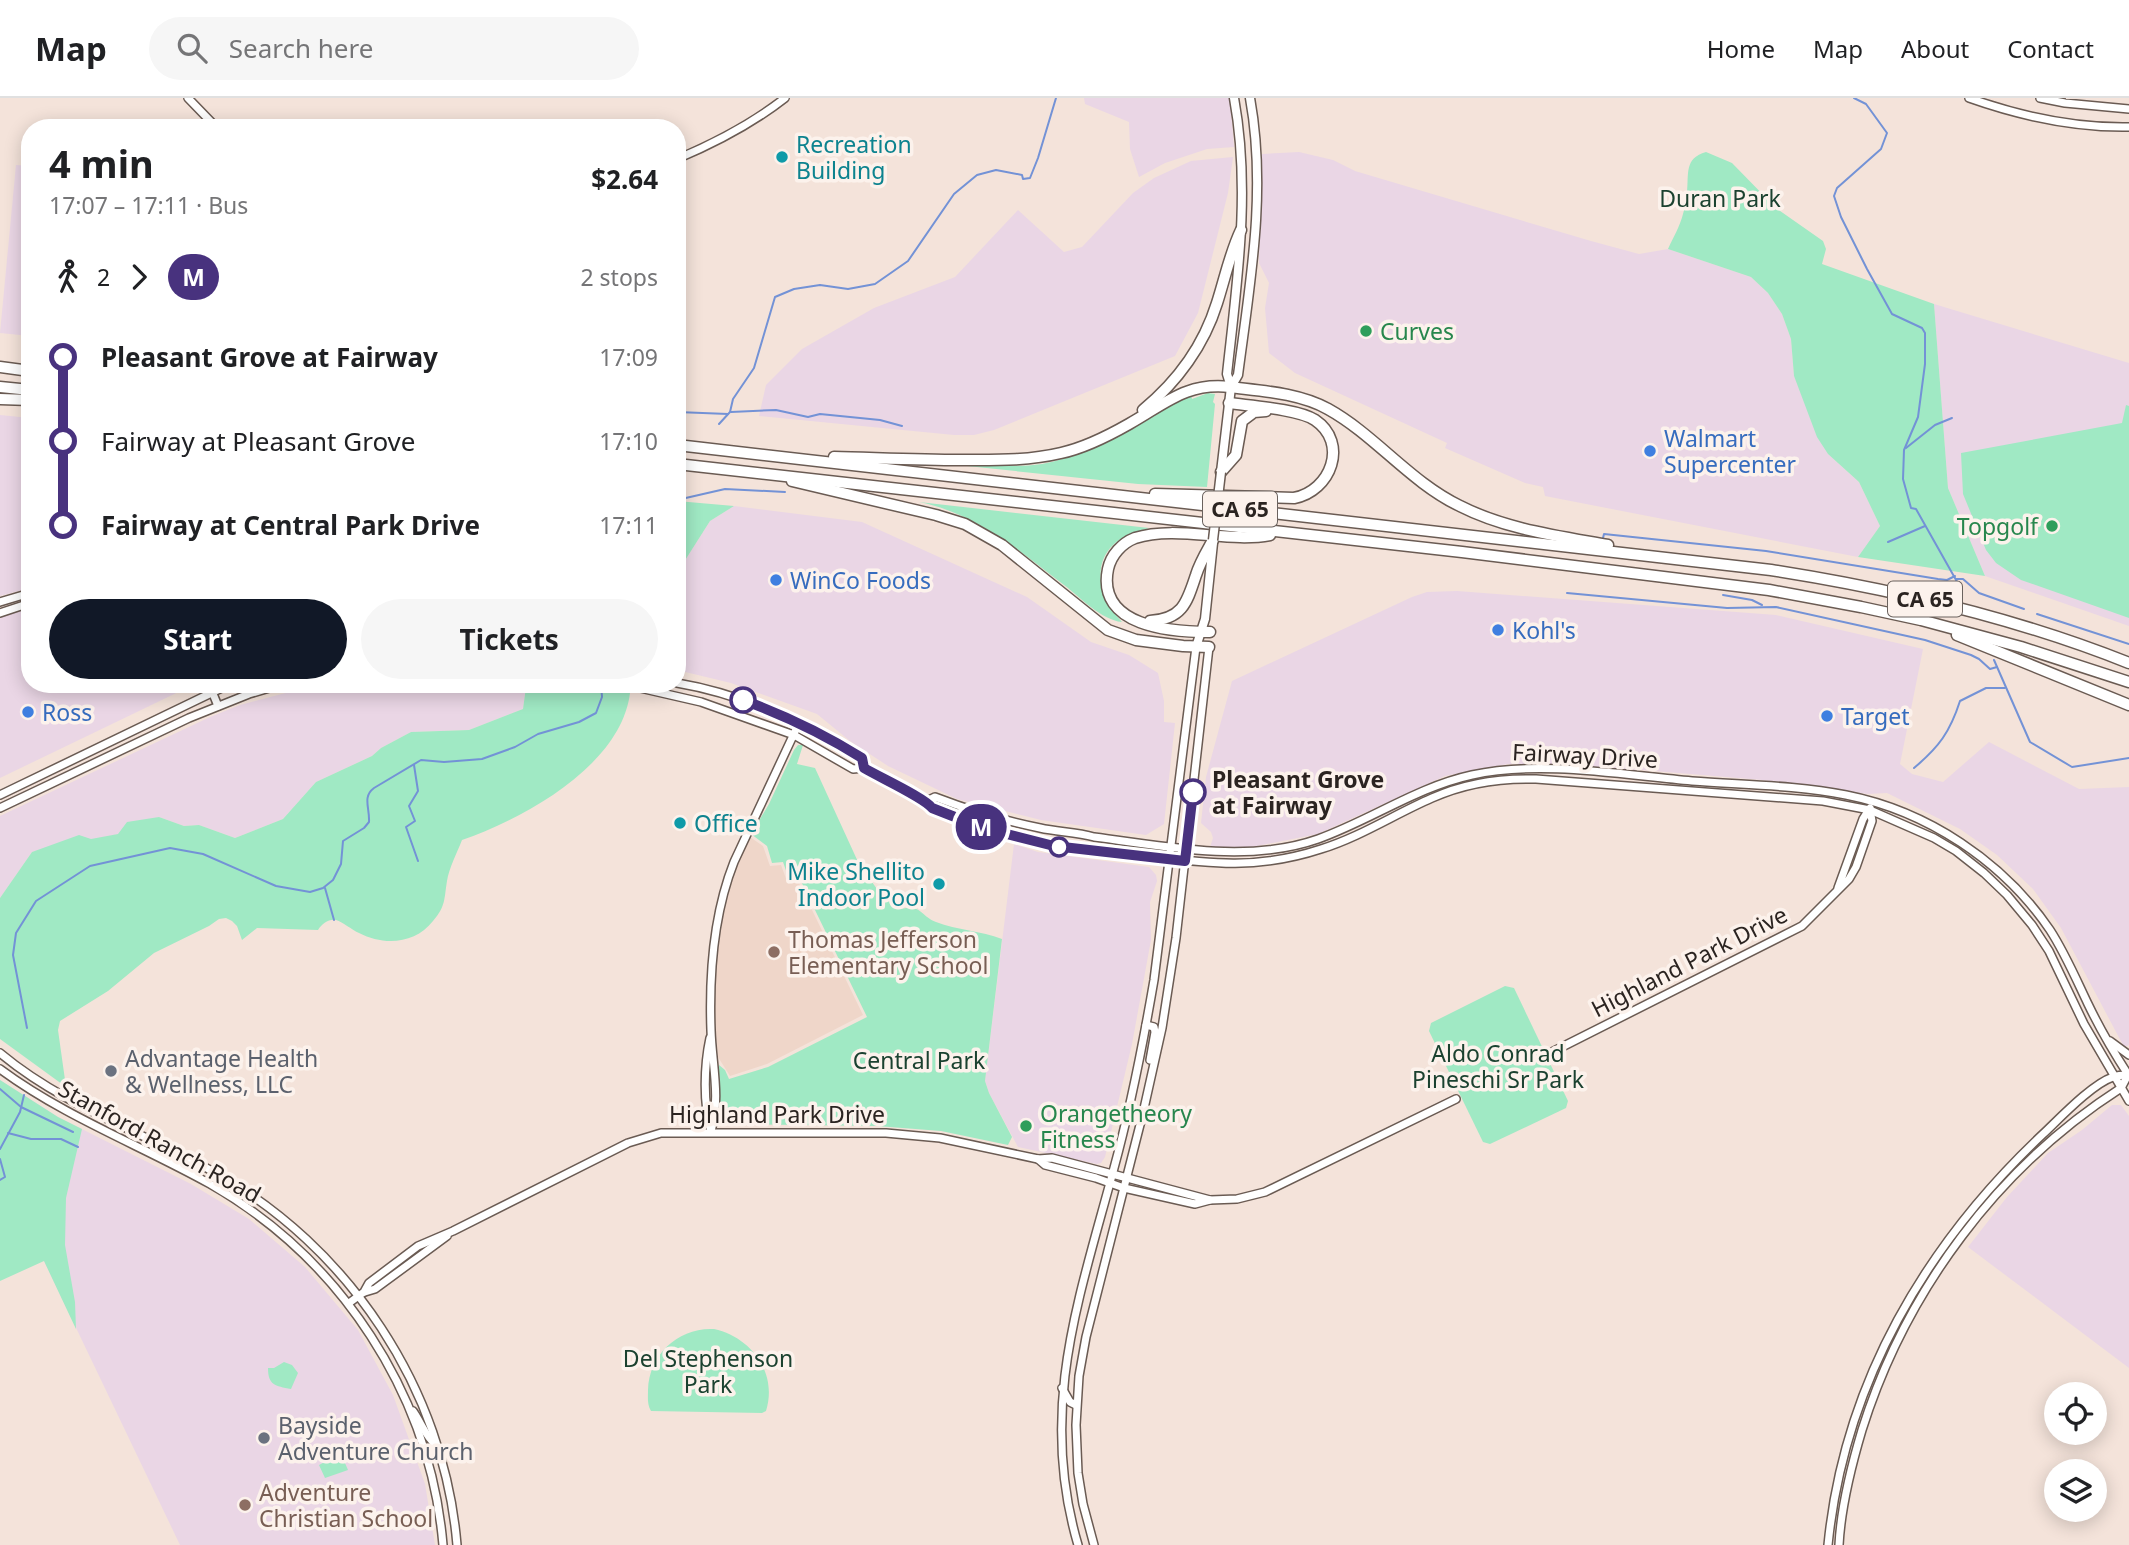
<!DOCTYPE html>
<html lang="en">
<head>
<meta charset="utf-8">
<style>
	:root { --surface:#fff; --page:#f6f6f6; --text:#202124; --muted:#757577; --line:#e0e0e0; --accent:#111827 }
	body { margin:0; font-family:"Noto Sans",sans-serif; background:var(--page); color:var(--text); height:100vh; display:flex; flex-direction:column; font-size:26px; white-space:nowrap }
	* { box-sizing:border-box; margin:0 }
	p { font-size:23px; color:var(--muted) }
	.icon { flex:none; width:38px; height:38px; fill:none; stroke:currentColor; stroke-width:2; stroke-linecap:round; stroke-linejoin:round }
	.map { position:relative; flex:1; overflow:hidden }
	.drawer { position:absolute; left:21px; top:21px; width:665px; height:574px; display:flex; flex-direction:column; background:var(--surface); border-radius:28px; box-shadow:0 4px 18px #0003 }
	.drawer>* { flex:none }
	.badge { padding:0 14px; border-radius:23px; font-size:24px; line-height:46px }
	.tools { position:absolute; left:2044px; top:1284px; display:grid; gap:14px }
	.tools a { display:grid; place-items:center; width:63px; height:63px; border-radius:50%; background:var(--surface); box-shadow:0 4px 18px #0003; font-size:35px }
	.map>.badge { position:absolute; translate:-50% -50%; box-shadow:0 0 0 4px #fff }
	.legs { display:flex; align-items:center; gap:10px; height:77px; padding:0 28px; font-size:23px }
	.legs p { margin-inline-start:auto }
	.head { display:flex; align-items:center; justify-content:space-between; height:119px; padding:0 28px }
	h1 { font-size:38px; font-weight:700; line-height:52px }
	.primary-button { display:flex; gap:14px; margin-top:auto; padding:14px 28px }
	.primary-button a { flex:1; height:80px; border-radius:42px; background:var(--accent); color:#fff; font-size:28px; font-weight:700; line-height:80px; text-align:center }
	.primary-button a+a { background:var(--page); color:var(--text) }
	ul { padding:0 28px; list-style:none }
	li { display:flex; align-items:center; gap:24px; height:84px; font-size:26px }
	li i { display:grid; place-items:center; width:10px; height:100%; margin:0 9px; background:currentColor }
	li i::after { content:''; width:18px; height:18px; margin:-9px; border:5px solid; border-radius:50%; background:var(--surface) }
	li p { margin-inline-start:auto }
	li:first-child i { background:linear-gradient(#0000 50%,currentColor 0) }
	li:last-child i { background:linear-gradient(currentColor 50%,#0000 0) }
	header { display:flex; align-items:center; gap:42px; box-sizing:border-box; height:98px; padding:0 35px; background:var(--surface); border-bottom:2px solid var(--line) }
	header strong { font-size:33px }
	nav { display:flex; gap:38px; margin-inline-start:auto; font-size:24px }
	.search { width:490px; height:63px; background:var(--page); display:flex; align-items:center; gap:18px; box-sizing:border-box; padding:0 24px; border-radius:38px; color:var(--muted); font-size:26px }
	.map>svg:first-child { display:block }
	.commercial { fill:#ead6e5 }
	.built { fill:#efd6c9 }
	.green { fill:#a0e9c4 }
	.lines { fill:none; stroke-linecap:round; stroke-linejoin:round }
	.stream { stroke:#7392d6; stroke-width:2 }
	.secondary-casing { stroke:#6a5b53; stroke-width:10 }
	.primary-casing { stroke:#6a5b53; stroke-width:11 }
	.highway-casing { stroke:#6a5b53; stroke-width:13 }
	.secondary { stroke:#fff; stroke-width:7 }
	.primary { stroke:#fff; stroke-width:8 }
	.highway { stroke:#fff; stroke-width:10 }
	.primary-bridge-casing { stroke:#6a5b53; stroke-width:11; stroke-linecap:butt }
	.primary-bridge { stroke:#fff; stroke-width:8 }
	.line-1-casing { stroke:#fff; stroke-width:16 }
	.line-1 { stroke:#48327e; stroke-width:10 }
	.culture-dot { fill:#0f9aa8; stroke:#fcf2ec; stroke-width:2.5 }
	.leisure-dot { fill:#2e9e5b; stroke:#fcf2ec; stroke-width:2.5 }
	.shop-dot { fill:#3f7fe0; stroke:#fcf2ec; stroke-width:2.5 }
	.stop-1-dot { fill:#fff; stroke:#48327e; stroke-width:3.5 }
	.education-dot { fill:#8d6e63; stroke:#fcf2ec; stroke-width:2.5 }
	.worship-dot { fill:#6b7280; stroke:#fcf2ec; stroke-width:2.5 }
	.labels { text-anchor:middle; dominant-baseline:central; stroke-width:7; stroke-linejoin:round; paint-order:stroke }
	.shield { fill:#fcf2ec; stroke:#6a625e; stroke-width:2 }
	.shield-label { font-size:21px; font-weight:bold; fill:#2b2421 }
	.culture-label { font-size:23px; fill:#0d838f; stroke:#fcf2ec; text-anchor:start }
	.park-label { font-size:23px; fill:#1b4230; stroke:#fcf2ec }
	.leisure-label { font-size:23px; fill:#27864d; stroke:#fcf2ec; text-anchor:start }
	.shop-label { font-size:23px; fill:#366cbe; stroke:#fcf2ec; text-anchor:start }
	.street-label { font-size:23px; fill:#2b2421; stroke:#fcf2ec }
	.stop-label { font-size:23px; font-weight:bold; fill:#2b2421; stroke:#fcf2ec; text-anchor:start }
	.education-label { font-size:23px; fill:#785e54; stroke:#fcf2ec; text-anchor:start }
	.worship-label { font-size:23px; fill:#5b616d; stroke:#fcf2ec; text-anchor:start }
</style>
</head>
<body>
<header>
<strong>Map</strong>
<div class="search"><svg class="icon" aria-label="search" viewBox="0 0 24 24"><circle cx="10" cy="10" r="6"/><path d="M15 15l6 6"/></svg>Search here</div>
<nav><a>Home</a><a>Map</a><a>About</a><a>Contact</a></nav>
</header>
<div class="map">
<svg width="2129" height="1447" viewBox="0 0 2129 1447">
	<rect width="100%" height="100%" fill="#f4e3da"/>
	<!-- commercial -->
	<g class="commercial">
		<polygon points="1084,0 1230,0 1234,49 1207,51 1165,65 1139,79 1130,51 1129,24 1085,6"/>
		<polygon points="1299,54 1333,62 1355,73 1591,143 1639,156 1668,151 1751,179 1768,195 1782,216 1791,241 1794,278 1828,356 1859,384 1880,428 1858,459 1545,398 1543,389 1525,385 1445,350 1447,345 1295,275 1269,255 1265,210 1269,185 1259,165 1262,56"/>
		<polygon points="1233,59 1228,95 1198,215 1175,258 994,332 974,337 954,337 759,318 766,287 802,251 874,210 955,179 1018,112 1064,154 1082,149 1133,95 1154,80 1191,63"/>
		<polygon points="16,67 30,68 30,238 0,235"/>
		<polygon points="1934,206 2129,265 2129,528 1985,478 1948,390"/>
		<polygon points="0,317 30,320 30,490 0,498"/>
		<polygon points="734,408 862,424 1027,499 1091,544 1129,557 1158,575 1164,603 1164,624 1175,625 1164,726 1146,737 1041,722 957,701 888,668 850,643 817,616 731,585 677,572 677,475 710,423"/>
		<polygon points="1457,493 1776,517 1923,551 1900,666 1912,676 1943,684 1989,644 2079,691 2129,689 2129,947 2124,949 2061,830 2033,791 1997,757 1960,731 1887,695 1868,696 1762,682 1642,672 1508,666 1445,678 1318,736 1247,750 1210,749 1213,740 1211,734 1201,725 1206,679 1232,583 1412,499 1427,494"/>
		<polygon points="30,507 30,586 195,586 0,680 0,517"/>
		<polygon points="336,586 498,586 526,589 523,611 469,632 411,634 381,650 372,658 316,684 283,721 235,740 199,727 184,728 159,719 119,736 32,754 0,800 0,718 210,619 240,607 301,591"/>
		<polygon points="1014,746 1038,754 1149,769 1156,777 1157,783 1150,804 1151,842 1132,946 1105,1059 1101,1065 1097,1066 1018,1049 989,995 985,983"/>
		<polygon points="0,982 58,1019 191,1086 249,1121 305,1169 358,1232 393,1297 425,1386 435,1447 180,1447 0,1071"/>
		<polygon points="2112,1007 2121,1007 2129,1018 2129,1270 1968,1149 2007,1099 2048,1055 2082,1032"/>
	</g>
	<!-- built -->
	<polygon class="built" points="750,739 763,748 770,768 781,767 788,786 797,781 863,917 767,966 730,978 718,959 715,925 713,879 717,831 732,776"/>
	<!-- green -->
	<g class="green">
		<path d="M1706,54l26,11 44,45 47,33 3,8 -4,15 112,40 14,184 37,88 -127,-19 22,-31 -21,-44 -31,-28 -11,-17 -23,-61 -3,-37 -9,-25 -14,-21 -17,-16 -83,-28c5,-11 12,-23 15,-35 2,-7 4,-15 4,-22 2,-18 -3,-34 19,-40z"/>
		<path d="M1208,295l7,1 -2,8 2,2 -8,83 -69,-3 -171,-18c25,-2 50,2 75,-2 58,-11 101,-45 149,-70l1,5z"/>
		<polygon points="2126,307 2129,308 2129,520 2021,482 1996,465 1986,452 1963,396 1961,355 2122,325"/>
		<polygon points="677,403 734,408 710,423 677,475"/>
		<path d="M919,404l230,26c-9,3 -20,6 -30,12 -31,22 -18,60 3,82 -21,-2 -42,-25 -58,-37 -44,-34 -89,-72 -145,-83z"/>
		<path d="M526,589l104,6c-9,73 -107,126 -168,147 -5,13 -13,28 -15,41 -3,18 -1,25 -14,40 -18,23 -49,25 -74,12 -7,-3 -16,-11 -23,-13 -8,-1 -14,4 -18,10l-61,-2 -15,12 -5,-14 -5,-5 -6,-3 -7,1 -10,7 -55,27 -46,38 -48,30 -2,9 8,57 -66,-48v-141l32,-46 47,-17 12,4 27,-5 9,-12 32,-5 25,9 15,-1 36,13 48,-19 33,-37 56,-26 9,-8 30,-16 58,-2 54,-21z"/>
		<path d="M798,647h5l-6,19 18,4 44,96 18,25 24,20c21,-5 19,7 35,13 21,8 45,9 66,17l-17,142 4,12 23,44 -4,8 -67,-14 -64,-5 -152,-2 -5,-2 -1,-57 6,5 4,9 39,-12 99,-50 -69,-142 -9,4 -6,-17 -11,1 -5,-17 -16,-12 18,-30 25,-54z"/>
		<polygon points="1505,888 1514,890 1568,1003 1566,1010 1490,1046 1483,1044 1429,933 1431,925"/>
		<polygon points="0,982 58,1019 82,1031 66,1100 65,1147 75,1204 76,1231 44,1163 0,1183"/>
		<path d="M714,1231c37,8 64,44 52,82l-4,2 -111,-2c-4,-7 -3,-13 -3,-21 1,-36 31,-63 66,-61z"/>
		<path d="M284,1264l8,3 6,8 -7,16c-16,-3 -23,-4 -23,-21h6z"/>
		<polygon points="339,1351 348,1372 325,1380 319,1367 332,1360 330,1355"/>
	</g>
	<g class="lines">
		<!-- stream -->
		<g class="stream">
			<polyline points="1854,0 1866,6 1887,35 1881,51 1837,90 1834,98 1841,119 1867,171 1892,216 1922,230 1925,235 1925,266 1918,319 1904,352 1903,381 1911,410 1916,411 1960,489"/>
			<polyline points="677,314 728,316"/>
			<polyline points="731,314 776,312 808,319 820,316 880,322 902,328"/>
			<polyline points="719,326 730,314 733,301 754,270 775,199 794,191 820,187 848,191 875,186 908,163 954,96 977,77 996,72 1022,77 1023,81 1030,80 1038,60 1056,0"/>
			<polyline points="1906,350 1935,327 1952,320"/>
			<polyline points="677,399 679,394"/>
			<polyline points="677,402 725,391 785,394"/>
			<polyline points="1603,440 1604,436 1766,453 1938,481 1947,482 1955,478"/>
			<polyline points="1888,444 1925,428"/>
			<polyline points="1956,481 1963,481 1979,495 2024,511"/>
			<polyline points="1567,495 1727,510 1776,509 1925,542 1971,557 1979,561 1990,571 1997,569"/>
			<polyline points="1723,497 1752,502 1762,507"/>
			<polyline points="2037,516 2129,546"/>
			<polyline points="1994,562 2030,644 2072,669 2129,660"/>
			<polyline points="414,667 418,693 409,708 415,723 406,729 418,763"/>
			<path d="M1914,670c25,-21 36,-36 46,-67l26,-13h19"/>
			<polyline points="325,790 334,822"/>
			<path d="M27,930l-14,-73 3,-22 20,-32 54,-35 80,-18 33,6 73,32 34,6 13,-4 10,-8 8,-16 2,-23 21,-13 5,-6c1,-14 -7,-25 5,-34l47,-28 23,2 38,-3 33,-12 23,-13 41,-12 17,-9 6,-16 -1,-13"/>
			<polyline points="0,991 21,1009 73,1034"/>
			<polyline points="8,1035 31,1041 61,1041 78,1049"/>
			<polyline points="0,1051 20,1014 24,997"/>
			<polyline points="0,1061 5,1079 0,1082"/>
		</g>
		<!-- secondary casing -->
		<g class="secondary-casing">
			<g id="secondary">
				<polyline points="188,0 217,30"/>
				<path d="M1969,0c51,18 106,30 160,29"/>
				<polyline points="2040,0 2065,5 2129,11"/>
				<path d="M677,61c38,-16 76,-36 108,-61"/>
				<polyline points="0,504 30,495"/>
				<polyline points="0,515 30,505"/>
				<path d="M677,585c66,11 128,40 185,75l2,10"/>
				<polyline points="209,586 218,608"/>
				<path d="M608,586l32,4 61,14 93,33 59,34 11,-1 22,13 41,20 5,7c45,18 93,36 142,42 21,2 42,3 64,5 67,8 116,16 183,-6 39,-12 74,-35 111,-51 33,-15 68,-20 104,-19l287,22 47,9 64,28 22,13 28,22 23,22 25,30 17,26 35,73 45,77"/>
				<polyline points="0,697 230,586"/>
				<path d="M927,703l8,-4c34,13 69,24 105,31 18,4 36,4 54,9 72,9 153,27 224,2 53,-19 99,-52 154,-64 68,-15 150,0 220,6 51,4 104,4 154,14 81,16 157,66 204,135 15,23 26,49 38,74 12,25 26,49 41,72"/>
				<polyline points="0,710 189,620 249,596 283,586"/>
				<polyline points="954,714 962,717 969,711 974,720 985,726"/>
				<polyline points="1838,790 1863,721 1870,710"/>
				<polyline points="1146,927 1154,929 1155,934 1150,962"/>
				<path d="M710,940c-6,28 -7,65 1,93"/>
				<polyline points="2110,943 2129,957"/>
				<path d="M0,955c62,52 142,79 212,118 137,75 232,218 245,374"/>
				<polyline points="1550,955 1802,828 1849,781 1856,769 1872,723 1870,712"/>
				<path d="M0,971c65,48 140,76 210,115 131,75 220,210 233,361"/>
				<path d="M711,1033c10,-33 1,-67 0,-101 -2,-57 2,-115 23,-168l65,-139"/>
				<polyline points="1038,1061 1045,1067 1096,1080 1124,1090 1195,1106 1210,1102 1237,1101 1265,1094 1456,1001"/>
				<polyline points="171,1064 184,1065 198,1071 203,1068"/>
				<polyline points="365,1194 375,1191 447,1138"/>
				<polyline points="349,1205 364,1194 369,1185 418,1148 453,1133 628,1045 661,1035 886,1035 940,1040 1038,1061 1052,1060 1210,1102"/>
				<polyline points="1062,1290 1070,1304 1076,1307"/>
				<path d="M413,1313c8,11 13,27 24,35"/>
				<path d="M1078,1447c-40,-136 1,-246 36,-377 17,-62 29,-124 40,-188l42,-333"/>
				<polyline points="1094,1447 1083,1406 1078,1375 1076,1327 1079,1278 1086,1239 1143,1015 1162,930 1176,840 1209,549"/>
				<path d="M1828,1447c16,-162 98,-301 215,-411 17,-16 49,-50 70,-57 5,-2 11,-2 16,-2"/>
				<path d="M1839,1447c2,-39 12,-78 23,-115 44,-140 136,-263 259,-342l7,-13"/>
			</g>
		</g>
		<!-- primary casing -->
		<g class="primary-casing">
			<g id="primary">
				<path d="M1231,289l-4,-13c10,-92 24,-184 7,-276"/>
				<path d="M1221,374l10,-85 7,-12c12,-92 29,-184 12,-277"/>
				<polyline points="1196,549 1205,521 1213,445"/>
			</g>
		</g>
		<!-- highway casing -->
		<g class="highway-casing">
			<g id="highway">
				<polyline points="0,269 30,273"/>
				<polyline points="0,289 30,292"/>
				<polyline points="0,301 30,302"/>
				<path d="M1143,312c34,-28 61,-65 74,-107 8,-25 13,-50 24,-73"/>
				<path d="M677,347l1094,125c122,19 243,47 358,93"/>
				<path d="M834,359c42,1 84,3 127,3 34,0 66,1 100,-7 23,-5 47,-17 68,-29 36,-20 57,-42 101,-37 32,4 69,6 98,22 47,26 82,73 132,97 45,23 98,30 148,39"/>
				<polyline points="677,366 1462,454 1769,492 1861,509 1921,522 2021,549 2129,584"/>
				<polyline points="1221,374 1236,357 1242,323 1254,314 1266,313"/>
				<polyline points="792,383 936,417 965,426 1002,447 1108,532 1136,542 1183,548 1209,549"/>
				<path d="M1155,396l139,4c37,-7 55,-55 21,-78 -17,-11 -65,-14 -86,-17"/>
				<path d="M1150,523c33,-2 37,-19 46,-46 4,-13 11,-24 17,-35"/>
				<path d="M1210,534c-38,0 -114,-5 -102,-63 3,-14 14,-26 27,-31 42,-13 93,5 135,-3"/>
				<polyline points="1957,537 2129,607"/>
			</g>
		</g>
		<!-- secondary -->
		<use href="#secondary" class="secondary"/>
		<!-- primary -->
		<use href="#primary" class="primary"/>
		<!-- highway -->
		<use href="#highway" class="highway"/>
		<!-- primary-bridge casing -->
		<g class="primary-bridge-casing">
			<polyline id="primary-bridge" points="1213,442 1221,374"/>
		</g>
		<!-- primary-bridge -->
		<use href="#primary-bridge" class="primary-bridge"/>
	</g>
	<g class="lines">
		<!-- line-1 casing -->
		<g class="line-1-casing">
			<path id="line-1" d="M743,602c41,15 81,34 119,58l2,10c15,9 61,30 68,40l51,20 71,18 131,15 8,-69"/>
		</g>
		<!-- line-1 -->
		<use href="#line-1" class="line-1"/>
	</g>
	<!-- markers -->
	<g class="culture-dot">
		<circle cx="782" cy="59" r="7"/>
		<circle cx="680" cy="725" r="7"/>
		<circle cx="939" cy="786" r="7"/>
	</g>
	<g class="leisure-dot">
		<circle cx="1366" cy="233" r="7"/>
		<circle cx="2052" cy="428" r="7"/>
		<circle cx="1026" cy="1028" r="7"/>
	</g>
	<g class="shop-dot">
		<circle cx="1650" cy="353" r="7"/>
		<circle cx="776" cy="482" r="7"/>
		<circle cx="1498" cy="532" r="7"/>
		<circle cx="28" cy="614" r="7"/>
		<circle cx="1827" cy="618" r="7"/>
	</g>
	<g class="stop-1-dot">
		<circle cx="743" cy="602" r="12"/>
		<circle cx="1193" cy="694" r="12"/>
		<circle cx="1059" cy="749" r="9"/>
	</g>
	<g class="education-dot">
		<circle cx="774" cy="854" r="7"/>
		<circle cx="245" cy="1407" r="7"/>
	</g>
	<g class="worship-dot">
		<circle cx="111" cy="973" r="7"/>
		<circle cx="264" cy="1340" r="7"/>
	</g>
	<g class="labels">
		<!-- shield labels -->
		<g class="shield">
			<rect x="1203" y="393.5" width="74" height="35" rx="5"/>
			<rect x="1888" y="483.5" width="74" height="35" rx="5"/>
		</g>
		<g class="shield-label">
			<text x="1240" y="411">CA 65</text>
			<text x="1925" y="501">CA 65</text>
		</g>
		<!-- culture labels -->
		<g class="culture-label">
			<text x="796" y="46">Recreation<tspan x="796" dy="26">Building</tspan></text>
			<text x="694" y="725">Office</text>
			<text x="925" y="773" text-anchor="end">Mike Shellito<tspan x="925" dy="26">Indoor Pool</tspan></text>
		</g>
		<!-- park labels -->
		<g class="park-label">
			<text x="1720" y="100">Duran Park</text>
			<text x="1498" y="955">Aldo Conrad<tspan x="1498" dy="26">Pineschi Sr Park</tspan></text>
			<text x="919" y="962">Central Park</text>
			<text x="708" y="1260">Del Stephenson<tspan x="708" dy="26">Park</tspan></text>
		</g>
		<!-- leisure labels -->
		<g class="leisure-label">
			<text x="1380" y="233">Curves</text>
			<text x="2038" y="428" text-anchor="end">Topgolf</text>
			<text x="1040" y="1015">Orangetheory<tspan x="1040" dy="26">Fitness</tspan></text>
		</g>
		<!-- shop labels -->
		<g class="shop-label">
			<text x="1664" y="340">Walmart<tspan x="1664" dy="26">Supercenter</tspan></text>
			<text x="790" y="482">WinCo Foods</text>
			<text x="1512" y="532">Kohl's</text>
			<text x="42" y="614">Ross</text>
			<text x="1841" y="618">Target</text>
		</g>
		<!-- street labels -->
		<g class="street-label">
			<text transform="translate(1585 657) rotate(3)">Fairway Drive</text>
			<text transform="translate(1689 863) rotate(-27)">Highland Park Drive</text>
			<text x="777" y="1016">Highland Park Drive</text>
			<text transform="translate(160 1043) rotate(29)">Stanford Ranch Road</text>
		</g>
		<!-- stop labels -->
		<g class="stop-label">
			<text x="1212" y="681">Pleasant Grove<tspan x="1212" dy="26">at Fairway</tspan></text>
		</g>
		<!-- education labels -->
		<g class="education-label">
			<text x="788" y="841">Thomas Jefferson<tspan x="788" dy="26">Elementary School</tspan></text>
			<text x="259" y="1394">Adventure<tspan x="259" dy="26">Christian School</tspan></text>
		</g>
		<!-- worship labels -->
		<g class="worship-label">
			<text x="125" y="960">Advantage Health<tspan x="125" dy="26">&amp; Wellness, LLC</tspan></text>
			<text x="278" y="1327">Bayside<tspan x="278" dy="26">Adventure Church</tspan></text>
		</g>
	</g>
</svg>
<div class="tools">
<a><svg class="icon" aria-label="locate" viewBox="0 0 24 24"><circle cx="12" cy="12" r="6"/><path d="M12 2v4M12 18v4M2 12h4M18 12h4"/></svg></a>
<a><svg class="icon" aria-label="layers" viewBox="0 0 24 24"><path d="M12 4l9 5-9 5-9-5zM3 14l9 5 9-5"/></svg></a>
</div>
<b class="badge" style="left:981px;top:729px;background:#48327e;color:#fff">M</b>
<section class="drawer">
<div class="head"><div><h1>4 min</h1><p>17:07 – 17:11 · Bus</p></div><b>$2.64</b></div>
<div class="legs"><svg class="icon" aria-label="walk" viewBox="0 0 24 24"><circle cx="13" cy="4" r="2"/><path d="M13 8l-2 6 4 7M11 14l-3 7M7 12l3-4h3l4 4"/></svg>2<svg class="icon" aria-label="forward" viewBox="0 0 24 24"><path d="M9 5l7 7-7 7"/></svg><b class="badge" style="background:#48327e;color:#fff">M</b><p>2 stops</p></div>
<ul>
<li><i style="color:#48327e"></i><b>Pleasant Grove at Fairway</b><p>17:09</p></li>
<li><i style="color:#48327e"></i><span>Fairway at Pleasant Grove</span><p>17:10</p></li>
<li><i style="color:#48327e"></i><b>Fairway at Central Park Drive</b><p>17:11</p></li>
</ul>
<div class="primary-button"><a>Start</a><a>Tickets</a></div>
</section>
</div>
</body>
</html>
